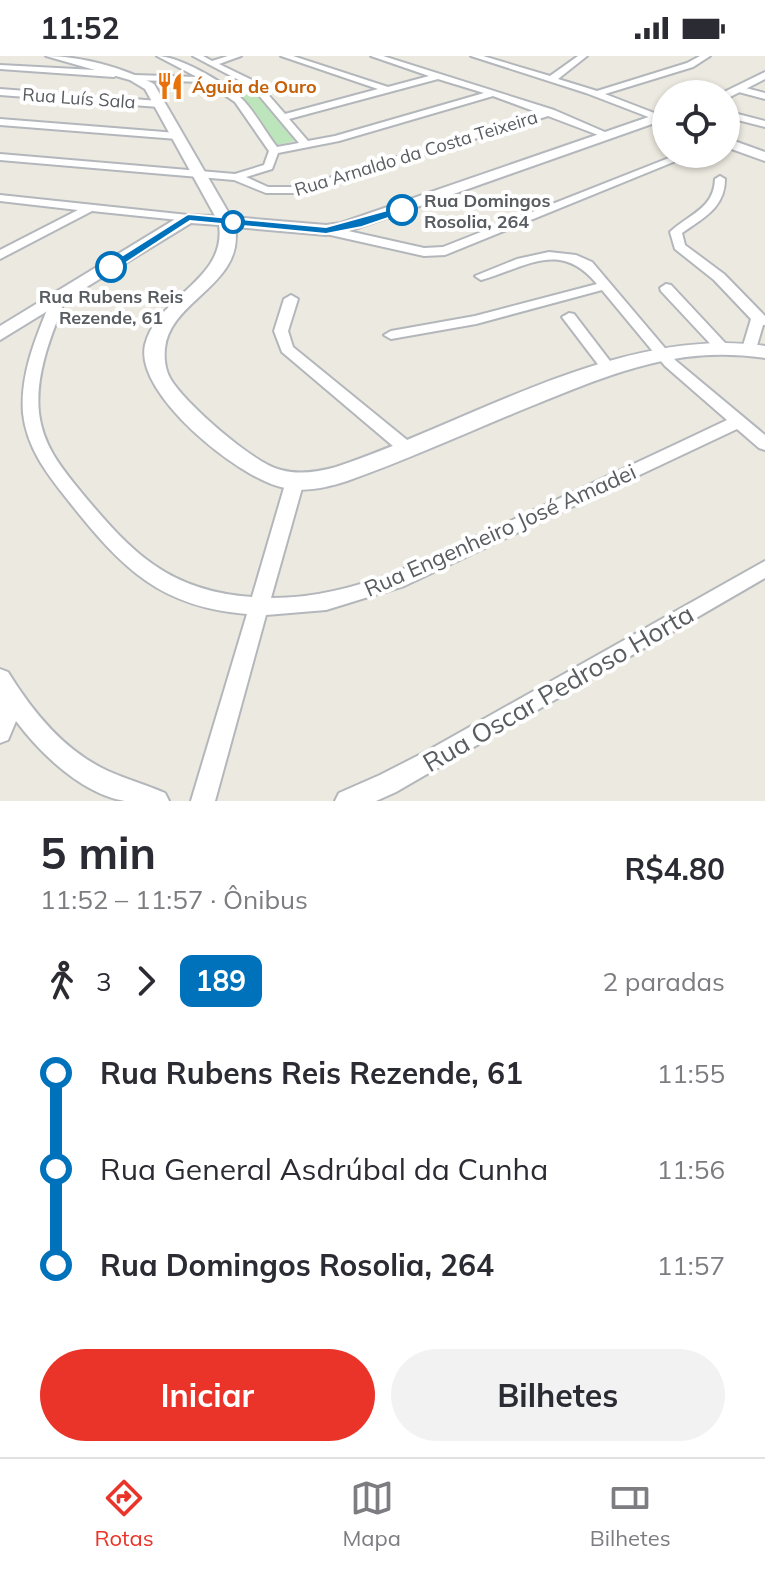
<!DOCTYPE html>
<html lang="pt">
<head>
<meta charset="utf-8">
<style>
	:root { --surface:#fff; --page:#f2f2f3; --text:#2b2b33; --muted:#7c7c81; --line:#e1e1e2; --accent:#ea3329 }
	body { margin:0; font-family:Mulish,sans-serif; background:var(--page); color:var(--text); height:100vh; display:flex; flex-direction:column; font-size:30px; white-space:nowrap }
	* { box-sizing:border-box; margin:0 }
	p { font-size:26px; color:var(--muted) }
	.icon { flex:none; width:44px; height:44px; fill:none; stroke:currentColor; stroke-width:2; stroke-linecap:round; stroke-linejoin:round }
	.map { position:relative; height:745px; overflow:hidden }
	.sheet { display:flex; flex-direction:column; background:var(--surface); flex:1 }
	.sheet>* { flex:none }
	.badge { padding:0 16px; border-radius:12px; font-size:28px; line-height:52px }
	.controls { position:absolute; left:652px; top:24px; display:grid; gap:16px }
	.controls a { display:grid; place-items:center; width:88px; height:88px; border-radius:50%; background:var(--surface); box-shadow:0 2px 6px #0004; font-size:40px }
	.map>.badge { position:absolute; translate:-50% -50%; box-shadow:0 0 0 4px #fff }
	.legs { display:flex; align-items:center; gap:12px; height:88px; padding:0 40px; font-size:26px }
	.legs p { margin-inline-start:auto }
	.summary { display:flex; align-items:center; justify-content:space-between; height:136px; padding:0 40px }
	h1 { font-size:44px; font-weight:700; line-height:60px }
	.button { display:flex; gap:16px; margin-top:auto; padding:16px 40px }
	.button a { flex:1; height:92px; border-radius:48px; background:var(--accent); color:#fff; font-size:32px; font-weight:700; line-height:92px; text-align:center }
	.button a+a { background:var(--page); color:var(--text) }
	ul { padding:0 40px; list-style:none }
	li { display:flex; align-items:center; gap:28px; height:96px; font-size:30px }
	li i { display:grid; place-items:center; width:12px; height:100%; margin:0 10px; background:currentColor }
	li i::after { content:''; width:20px; height:20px; margin:-10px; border:6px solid; border-radius:50%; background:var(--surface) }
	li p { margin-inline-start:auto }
	li:first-child i { background:linear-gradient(#0000 50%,currentColor 0) }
	li:last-child i { background:linear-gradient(currentColor 50%,#0000 0) }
	.status { display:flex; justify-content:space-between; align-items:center; height:56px; padding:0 40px; background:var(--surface); direction:ltr }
	.status svg { height:22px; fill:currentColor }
	.menu { display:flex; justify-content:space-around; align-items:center; height:112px; border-top:2px solid var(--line); background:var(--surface); font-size:22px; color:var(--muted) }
	.menu a { display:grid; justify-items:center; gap:4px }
	.menu .current { color:var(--accent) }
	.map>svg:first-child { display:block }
	.green { fill:#bde5bc }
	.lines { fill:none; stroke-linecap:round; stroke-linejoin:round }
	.street-casing { stroke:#b3b7bb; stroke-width:4 }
	.secondary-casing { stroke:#b4b8bd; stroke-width:4 }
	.street { fill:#fff; fill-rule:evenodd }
	.secondary { fill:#fff; fill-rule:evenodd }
	.line-1 { fill:#0072bc; stroke:#fff; stroke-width:2 }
	.stop-1-dot { fill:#fff; stroke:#0072bc; stroke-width:4 }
	.labels { text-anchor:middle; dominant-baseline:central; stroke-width:8; stroke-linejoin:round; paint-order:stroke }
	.far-food-label { font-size:18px; font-weight:bold; fill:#c56008; stroke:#fff; text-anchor:start }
	.far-street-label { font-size:18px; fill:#595d61; stroke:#fff }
	.far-stop-label { font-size:18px; font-weight:bold; fill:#595d61; stroke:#fff; text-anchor:start }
	.street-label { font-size:22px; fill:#595d61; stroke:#fff }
	.near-street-label { font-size:26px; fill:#595d61; stroke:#fff }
</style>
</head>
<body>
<div class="status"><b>11:52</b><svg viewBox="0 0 49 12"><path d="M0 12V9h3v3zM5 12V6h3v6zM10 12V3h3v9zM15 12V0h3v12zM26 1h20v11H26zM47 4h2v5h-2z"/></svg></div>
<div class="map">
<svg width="765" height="745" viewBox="0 0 765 745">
	<rect width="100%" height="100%" fill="#ece9e0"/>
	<!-- green -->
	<polygon class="green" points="232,22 260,43 295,85 273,90 240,41 215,26"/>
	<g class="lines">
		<!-- street casing -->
		<g class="street-casing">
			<g id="street">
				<path d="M157,0c22,0 66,26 83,41 14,13 25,35 37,50l22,-4 -47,-56 -59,-31h10l9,5 16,-5h13l-22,8 39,19 27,31 93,-25 -97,-33h12l95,31 41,-11 -58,-20h12l171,54 60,26 -8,2 -58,-22 -247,77h-35l-32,-13 -234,-20v-6l235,20 29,-9 5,-14 -34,-49 -29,-20 -75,-2 -1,-2 4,-3 63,2zM438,23l46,14 -149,43 -27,5 -19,-22zM493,40l46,17 -239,74h-32l-22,-10 26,-8 6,-16 61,-12z"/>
				<polygon points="471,0 483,0 550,20 578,0 587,0 558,23 597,35 687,7 700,0 710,0 693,11 605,38 662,60 662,64 659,65 586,37"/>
				<polygon points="0,9 114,15 118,18 114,21 0,13"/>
				<polygon points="738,30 765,37 765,43 735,35 734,33"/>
				<polygon points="0,33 159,45 164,48 159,51 0,39"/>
				<polygon points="726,55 765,65 765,71 726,61"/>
				<polygon points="0,63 177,77 182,80 177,83 0,69"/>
				<polygon points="679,98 693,98 445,199 424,200 326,178 320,174 326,170 424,192 443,191"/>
				<path d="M720,120l5,3c0,29 -22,39 -43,54l3,12 39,29 41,42v9h-2l-7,24 -7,4 -7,-4 9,-30 -37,-39 -39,-31 -5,-17c19,-18 44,-23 45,-53z"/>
				<polygon points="0,139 188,159 194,162 188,165 92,155 0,203 0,194 78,154 0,145"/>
				<path d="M549,196l27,3 16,7 83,98 90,75v15l-6,-2 -22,-19 -333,157 -78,24 -60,5 -51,186h-24l56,-187c-87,-7 -125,-46 -176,-110 -22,-28 -44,-54 -48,-91 -3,-40 14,-78 28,-113l7,-4 7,4c-14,36 -30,74 -26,113 4,33 22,54 42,79 51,61 87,99 171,105l34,-116 3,-5h12l3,5 -33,117c86,0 159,-41 235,-75 74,-34 148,-68 221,-103l-62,-54 -63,-76 -126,34 -85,15 -7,-4 7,-4 84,-15 122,-32c-37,-45 -70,-17 -116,-4l-6,-4 42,-17z"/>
				<polygon points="666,228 671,229 727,289 729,292 727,295 717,295 661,235 660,232"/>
				<polygon points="291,239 298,243 288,275 293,291 412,388 414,392 412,396 400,396 282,296 274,275 284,243"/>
				<polygon points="569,257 574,258 613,309 615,312 613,315 603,315 562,261"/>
				<polygon points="765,505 765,522 396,736 376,745 335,745 339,737 380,719 427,695"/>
				<path d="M0,613l8,3c24,39 56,79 100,99 18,8 38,14 57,22l4,8c-14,0 -30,0 -44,0 -43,-7 -84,-47 -109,-80l-8,19 -8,3z"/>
			</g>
		</g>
		<!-- secondary casing -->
		<g class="secondary-casing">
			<g id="secondary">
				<path d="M46,0c35,0 78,12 108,28l77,133 95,8 15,-2 325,-112v8l-317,112 -23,4 -91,-8c10,57 -65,73 -70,121 -1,10 0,21 5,30 13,24 84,86 111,92 18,5 37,2 55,-3 133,-44 285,-142 429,-121v12c-87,-13 -152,15 -231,47 -62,25 -124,54 -187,76 -22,7 -44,12 -66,6 -43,-10 -147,-93 -136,-142 12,-49 82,-65 74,-120l-28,-2 -191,117v-14l182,-111 33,1 -70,-127 -15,-9z"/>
				<polygon points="765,16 765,23 730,41 720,38"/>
				<polygon points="726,82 765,96 765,105 726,91"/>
			</g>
		</g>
		<!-- street -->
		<use href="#street" class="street"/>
		<!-- secondary -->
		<use href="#secondary" class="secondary"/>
	</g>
	<!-- line-1 -->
	<polygon class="line-1" points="402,150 408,154 406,156 362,171 326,178 190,165 115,214 104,211 188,158 326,171"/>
	<!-- icons -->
	<defs>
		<g id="restaurant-bare" transform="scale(2.16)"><path d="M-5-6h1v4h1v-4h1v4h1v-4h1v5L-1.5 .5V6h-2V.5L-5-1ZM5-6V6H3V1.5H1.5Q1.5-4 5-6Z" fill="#e8710a" stroke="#fff" stroke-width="2.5" paint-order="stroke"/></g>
	</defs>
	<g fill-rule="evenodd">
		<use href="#restaurant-bare" x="170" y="30"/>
	</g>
	<!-- markers -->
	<g class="stop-1-dot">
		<circle cx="402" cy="154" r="14"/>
		<circle cx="233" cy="166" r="10"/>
		<circle cx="111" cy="211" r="14"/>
	</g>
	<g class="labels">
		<!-- far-food labels -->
		<g class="far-food-label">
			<text x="192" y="30">Águia de Ouro</text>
		</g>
		<!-- far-street labels -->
		<g class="far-street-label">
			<text transform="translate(79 42) rotate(4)">Rua Luís Sala</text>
			<text transform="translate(416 97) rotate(-17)">Rua Arnaldo da Costa Teixeira</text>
		</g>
		<!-- far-stop labels -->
		<g class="far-stop-label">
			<text x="424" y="144">Rua Domingos<tspan x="424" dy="21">Rosolia, 264</tspan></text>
			<text x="111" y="240" text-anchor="middle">Rua Rubens Reis<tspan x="111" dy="21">Rezende, 61</tspan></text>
		</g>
		<!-- street labels -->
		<g class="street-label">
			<text transform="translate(500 474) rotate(-24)">Rua Engenheiro José Amadei</text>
		</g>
		<!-- near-street labels -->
		<g class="near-street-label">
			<text transform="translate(558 632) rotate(-30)">Rua Oscar Pedroso Horta</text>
		</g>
	</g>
</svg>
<div class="controls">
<a><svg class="icon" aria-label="locate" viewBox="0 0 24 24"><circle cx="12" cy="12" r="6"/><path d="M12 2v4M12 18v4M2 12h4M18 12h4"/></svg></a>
</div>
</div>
<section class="sheet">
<div class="summary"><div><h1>5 min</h1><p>11:52 – 11:57 · Ônibus</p></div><b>R$4.80</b></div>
<div class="legs"><svg class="icon" aria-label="walk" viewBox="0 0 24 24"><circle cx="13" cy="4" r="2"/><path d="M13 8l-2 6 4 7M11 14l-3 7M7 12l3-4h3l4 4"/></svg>3<svg class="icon" aria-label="forward" viewBox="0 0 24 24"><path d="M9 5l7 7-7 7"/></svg><b class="badge" style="background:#0072bc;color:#fff">189</b><p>2 paradas</p></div>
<ul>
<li><i style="color:#0072bc"></i><b>Rua Rubens Reis Rezende, 61</b><p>11:55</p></li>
<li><i style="color:#0072bc"></i><span>Rua General Asdrúbal da Cunha</span><p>11:56</p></li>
<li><i style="color:#0072bc"></i><b>Rua Domingos Rosolia, 264</b><p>11:57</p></li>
</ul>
<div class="button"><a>Iniciar</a><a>Bilhetes</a></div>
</section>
<nav class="menu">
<a class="current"><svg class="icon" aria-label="directions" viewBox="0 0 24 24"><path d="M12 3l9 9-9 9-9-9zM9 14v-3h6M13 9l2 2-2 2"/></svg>Rotas</a>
<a><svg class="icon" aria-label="map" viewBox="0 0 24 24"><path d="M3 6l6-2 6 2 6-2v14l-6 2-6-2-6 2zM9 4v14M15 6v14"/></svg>Mapa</a>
<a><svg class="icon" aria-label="tickets" viewBox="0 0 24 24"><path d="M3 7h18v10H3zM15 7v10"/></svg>Bilhetes</a>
</nav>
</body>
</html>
